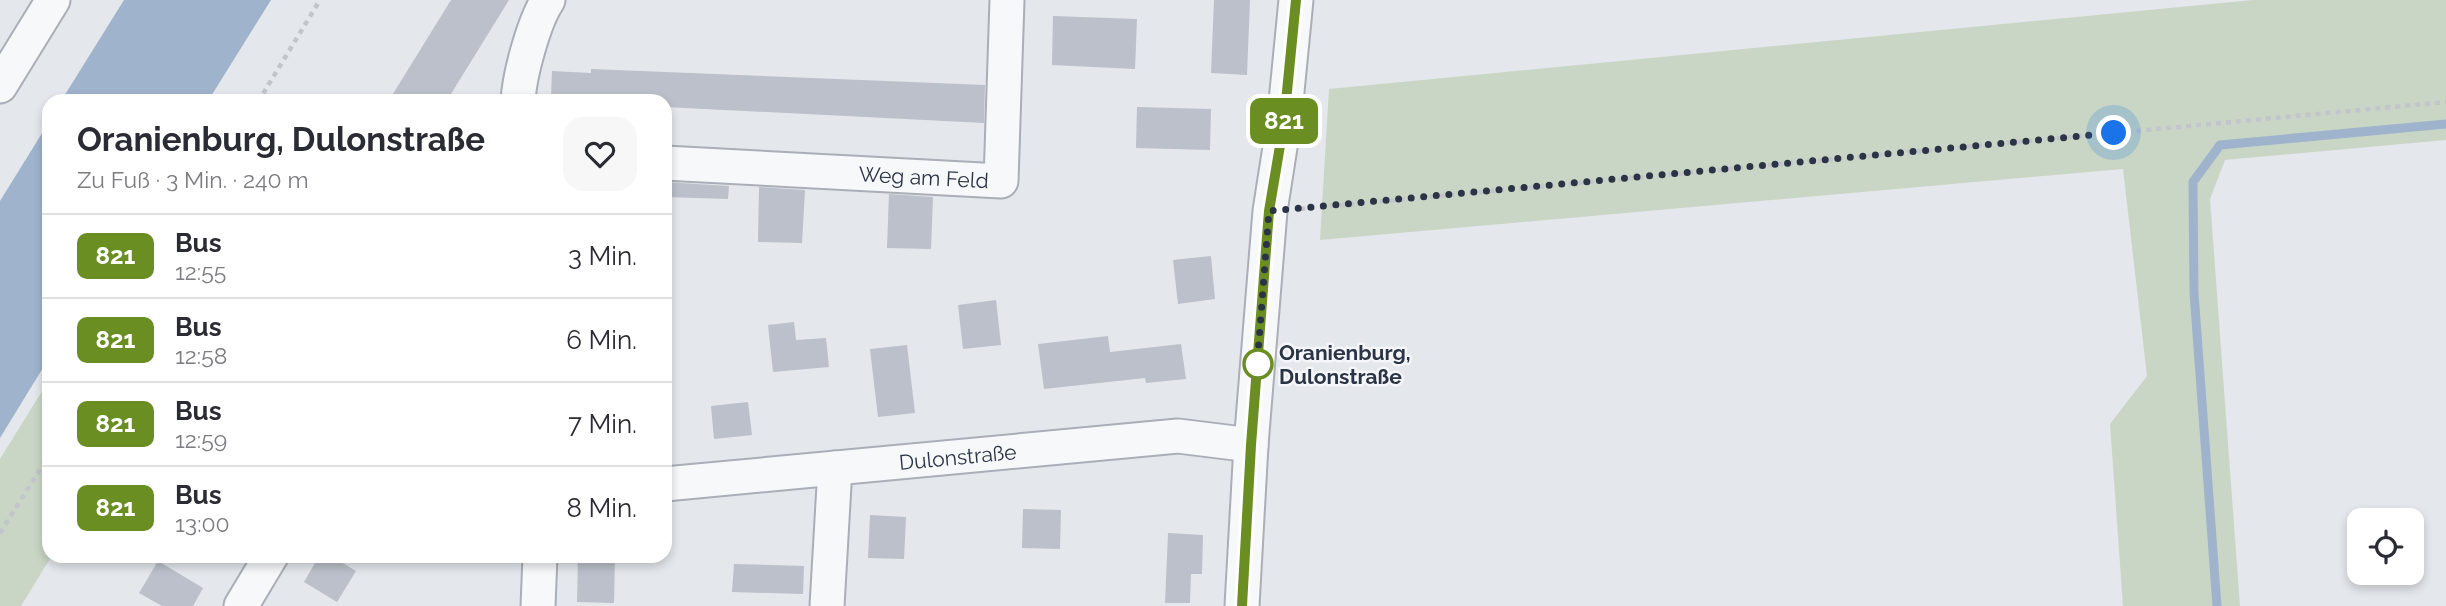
<!DOCTYPE html>
<html lang="de">
<head>
<meta charset="utf-8">
<style>
	:root { --surface:#fff; --page:#f7f7f7; --text:#2b2b33; --muted:#7c7c81; --line:#e1e1e2 }
	body { margin:0; font-family:Raleway,sans-serif; background:var(--page); color:var(--text); height:100vh; display:flex; flex-direction:column; font-size:26px; white-space:nowrap }
	* { box-sizing:border-box; margin:0 }
	p { font-size:23px; color:var(--muted) }
	.icon { flex:none; width:38px; height:38px; fill:none; stroke:currentColor; stroke-width:2; stroke-linecap:round; stroke-linejoin:round }
	.map { position:relative; flex:1; overflow:hidden }
	.side { position:absolute; left:42px; top:94px; width:630px; height:469px; display:flex; flex-direction:column; background:var(--surface); border-radius:21px; box-shadow:0 4px 10px #0003 }
	.side>* { flex:none }
	.badge { padding:0 14px; border-radius:10px; font-size:24px; line-height:46px }
	.tools { position:absolute; left:2347px; top:508px; display:grid; gap:14px }
	.tools a { display:grid; place-items:center; width:77px; height:77px; border-radius:14px; background:var(--surface); box-shadow:0 4px 10px #0003; font-size:35px }
	.you { position:absolute; width:35px; height:35px; margin:-18px; border:5px solid #fff; border-radius:50%; background:#1a73e8; box-shadow:0 0 0 10px #1a73e833 }
	.map>.badge { position:absolute; translate:-50% -50%; box-shadow:0 0 0 4px #fff }
	.round { display:grid; place-items:center; flex:none; width:74px; height:74px; border-radius:21px; background:var(--page) }
	.summary { display:flex; align-items:center; justify-content:space-between; height:119px; padding:0 35px }
	h1 { font-size:33px; font-weight:700; line-height:52px }
	ul { padding:0; list-style:none }
	li { display:flex; align-items:center; gap:21px; height:84px; padding:0 35px; border-top:2px solid var(--line) }
	li div { flex:1 }
	li b { display:block; font-size:26px }
	li em { font-style:normal }
	li .badge { min-width:77px; font-weight:700; text-align:center }
	.map>svg:first-child { display:block }
	.green { fill:#c9d6c5 }
	.water { fill:#9fb4cc }
	.lines { fill:none; stroke-linecap:round; stroke-linejoin:round }
	.stream { stroke:#9fb4cc; stroke-width:9 }
	.building { fill:#bbc0ca }
	.minor-casing { stroke:#a9aeb7; stroke-width:37 }
	.path { stroke:#c2c5cb; stroke-width:4.5; stroke-dasharray:5 5; stroke-linecap:butt }
	.minor { stroke:#f7f8fa; stroke-width:33 }
	.line-casing { stroke:#fff; stroke-width:16 }
	.line { stroke:#6b8e23; stroke-width:10 }
	.walk { stroke:#2b3445; stroke-width:7; stroke-dasharray:0 12.6 }
	.stop-dot { fill:#fff; stroke:#6b8e23; stroke-width:3.5 }
	.labels { text-anchor:middle; dominant-baseline:central; stroke-width:5; stroke-linejoin:round; paint-order:stroke }
	.street-label { font-size:21px; fill:#2b3445; stroke:#f4f6f9 }
	.stop-label { font-size:21px; font-weight:bold; fill:#2b3445; stroke:#f4f6f9; text-anchor:start }
</style>
</head>
<body>
<div class="map">
<svg width="2446" height="606" viewBox="0 0 2446 606">
	<rect width="100%" height="100%" fill="#e4e7ec"/>
	<!-- green -->
	<g class="green">
		<polygon points="2253,0 2446,0 2446,140 2225,160 2210,199 2240,606 2123,606 2110,424 2147,376 2123,169 1320,240 1329,89"/>
		<polygon points="49,380 49,556 51,557 21,606 0,606 0,459"/>
	</g>
	<!-- water -->
	<g class="water">
		<polygon points="124,0 271,0 208,101 61,101"/>
		<polygon points="49,122 49,358 0,438 0,201"/>
	</g>
	<g class="lines">
		<!-- stream -->
		<polyline class="stream" points="2217,606 2194,293 2193,182 2220,145 2446,124"/>
	</g>
	<!-- building -->
	<g class="building">
		<polygon points="451,0 509,0 446,102 388,102"/>
		<polygon points="1214,0 1250,0 1247,75 1211,73"/>
		<polygon points="1053,16 1137,19 1135,69 1052,65"/>
		<polygon points="591,69 985,85 984,123 665,107 665,102 590,102 551,97 552,71 591,73"/>
		<polygon points="1137,107 1211,109 1210,150 1136,148"/>
		<polygon points="665,182 729,186 728,199 665,197"/>
		<polygon points="759,187 805,190 802,243 758,242"/>
		<polygon points="889,194 933,197 931,249 887,248"/>
		<polygon points="1211,256 1215,299 1178,304 1173,260"/>
		<polygon points="996,300 1001,345 963,349 958,305"/>
		<polygon points="794,322 796,340 826,338 829,367 773,372 768,325"/>
		<polygon points="1108,336 1110,352 1181,344 1186,379 1146,383 1145,378 1044,389 1038,344"/>
		<polygon points="907,345 915,413 878,417 870,349"/>
		<polygon points="748,402 752,435 714,439 711,406"/>
		<polygon points="1023,509 1061,510 1060,549 1022,548"/>
		<polygon points="870,515 906,517 904,559 868,558"/>
		<polygon points="1168,533 1203,535 1202,574 1191,574 1190,603 1165,603"/>
		<polygon points="319,556 331,556 356,571 337,602 304,582"/>
		<polygon points="578,556 615,557 614,603 577,602"/>
		<polygon points="158,561 203,588 193,606 162,606 139,593"/>
		<polygon points="734,564 804,566 803,594 732,592"/>
	</g>
	<g class="lines">
		<!-- minor casing -->
		<g class="minor-casing">
			<g id="minor">
				<polyline points="0,86 53,0"/>
				<path d="M518,102c1,-26 16,-81 30,-102"/>
				<path id="s1" d="M665,163l336,18 6,-181"/>
				<path id="s2" d="M665,484l513,-48 73,9"/>
				<polyline points="241,606 271,556"/>
				<polyline points="538,606 540,556"/>
				<polyline points="827,606 835,468"/>
				<polyline points="1242,606 1251,445 1270,211 1284,122 1296,0"/>
			</g>
		</g>
		<!-- path -->
		<g class="path">
			<polyline points="258,102 320,0"/>
			<polyline points="1300,209 2446,102"/>
			<polyline points="0,533 49,455"/>
		</g>
		<!-- minor -->
		<use href="#minor" class="minor"/>
	</g>
	<g class="lines">
		<!-- line casing -->
		<g class="line-casing">
			<polyline id="line" points="1242,606 1251,445 1269,211 1284,122 1296,0"/>
		</g>
		<!-- line -->
		<use href="#line" class="line"/>
		<!-- walk -->
		<polyline class="walk" points="1258,364 1257,367 1269,211 2114,133"/>
	</g>
	<!-- markers -->
	<circle class="stop-dot" cx="1258" cy="364" r="14"/>
	<g class="labels">
		<!-- street labels -->
		<g class="street-label">
			<text stroke="none"><textPath href="#s1" startOffset="259">Weg am Feld</textPath></text>
			<text stroke="none"><textPath href="#s2" startOffset="294">Dulonstraße</textPath></text>
		</g>
		<!-- stop labels -->
		<g class="stop-label">
			<text x="1279" y="352">Oranienburg,<tspan x="1279" dy="24">Dulonstraße</tspan></text>
		</g>
	</g>
</svg>
<div class="tools">
<a><svg class="icon" aria-label="locate" viewBox="0 0 24 24"><circle cx="12" cy="12" r="6"/><path d="M12 2v4M12 18v4M2 12h4M18 12h4"/></svg></a>
</div>
<div class="you" style="left:2114px;top:133px"></div>
<b class="badge" style="left:1284px;top:121px;background:#6b8e23;color:#fff">821</b>
<section class="side">
<div class="summary"><div><h1>Oranienburg, Dulonstraße</h1><p>Zu Fuß · 3 Min. · 240 m</p></div><a class="round"><svg class="icon" aria-label="heart" viewBox="0 0 24 24"><path d="M12 20l-8-8c-3-5 5-10 8-4 3-6 11-1 8 4z"/></svg></a></div>
<ul>
<li><span class="badge" style="background:#6b8e23;color:#fff">821</span><div><b>Bus</b><p>12:55</p></div><em>3 Min.</em></li>
<li><span class="badge" style="background:#6b8e23;color:#fff">821</span><div><b>Bus</b><p>12:58</p></div><em>6 Min.</em></li>
<li><span class="badge" style="background:#6b8e23;color:#fff">821</span><div><b>Bus</b><p>12:59</p></div><em>7 Min.</em></li>
<li><span class="badge" style="background:#6b8e23;color:#fff">821</span><div><b>Bus</b><p>13:00</p></div><em>8 Min.</em></li>
</ul>
</section>
</div>
</body>
</html>
